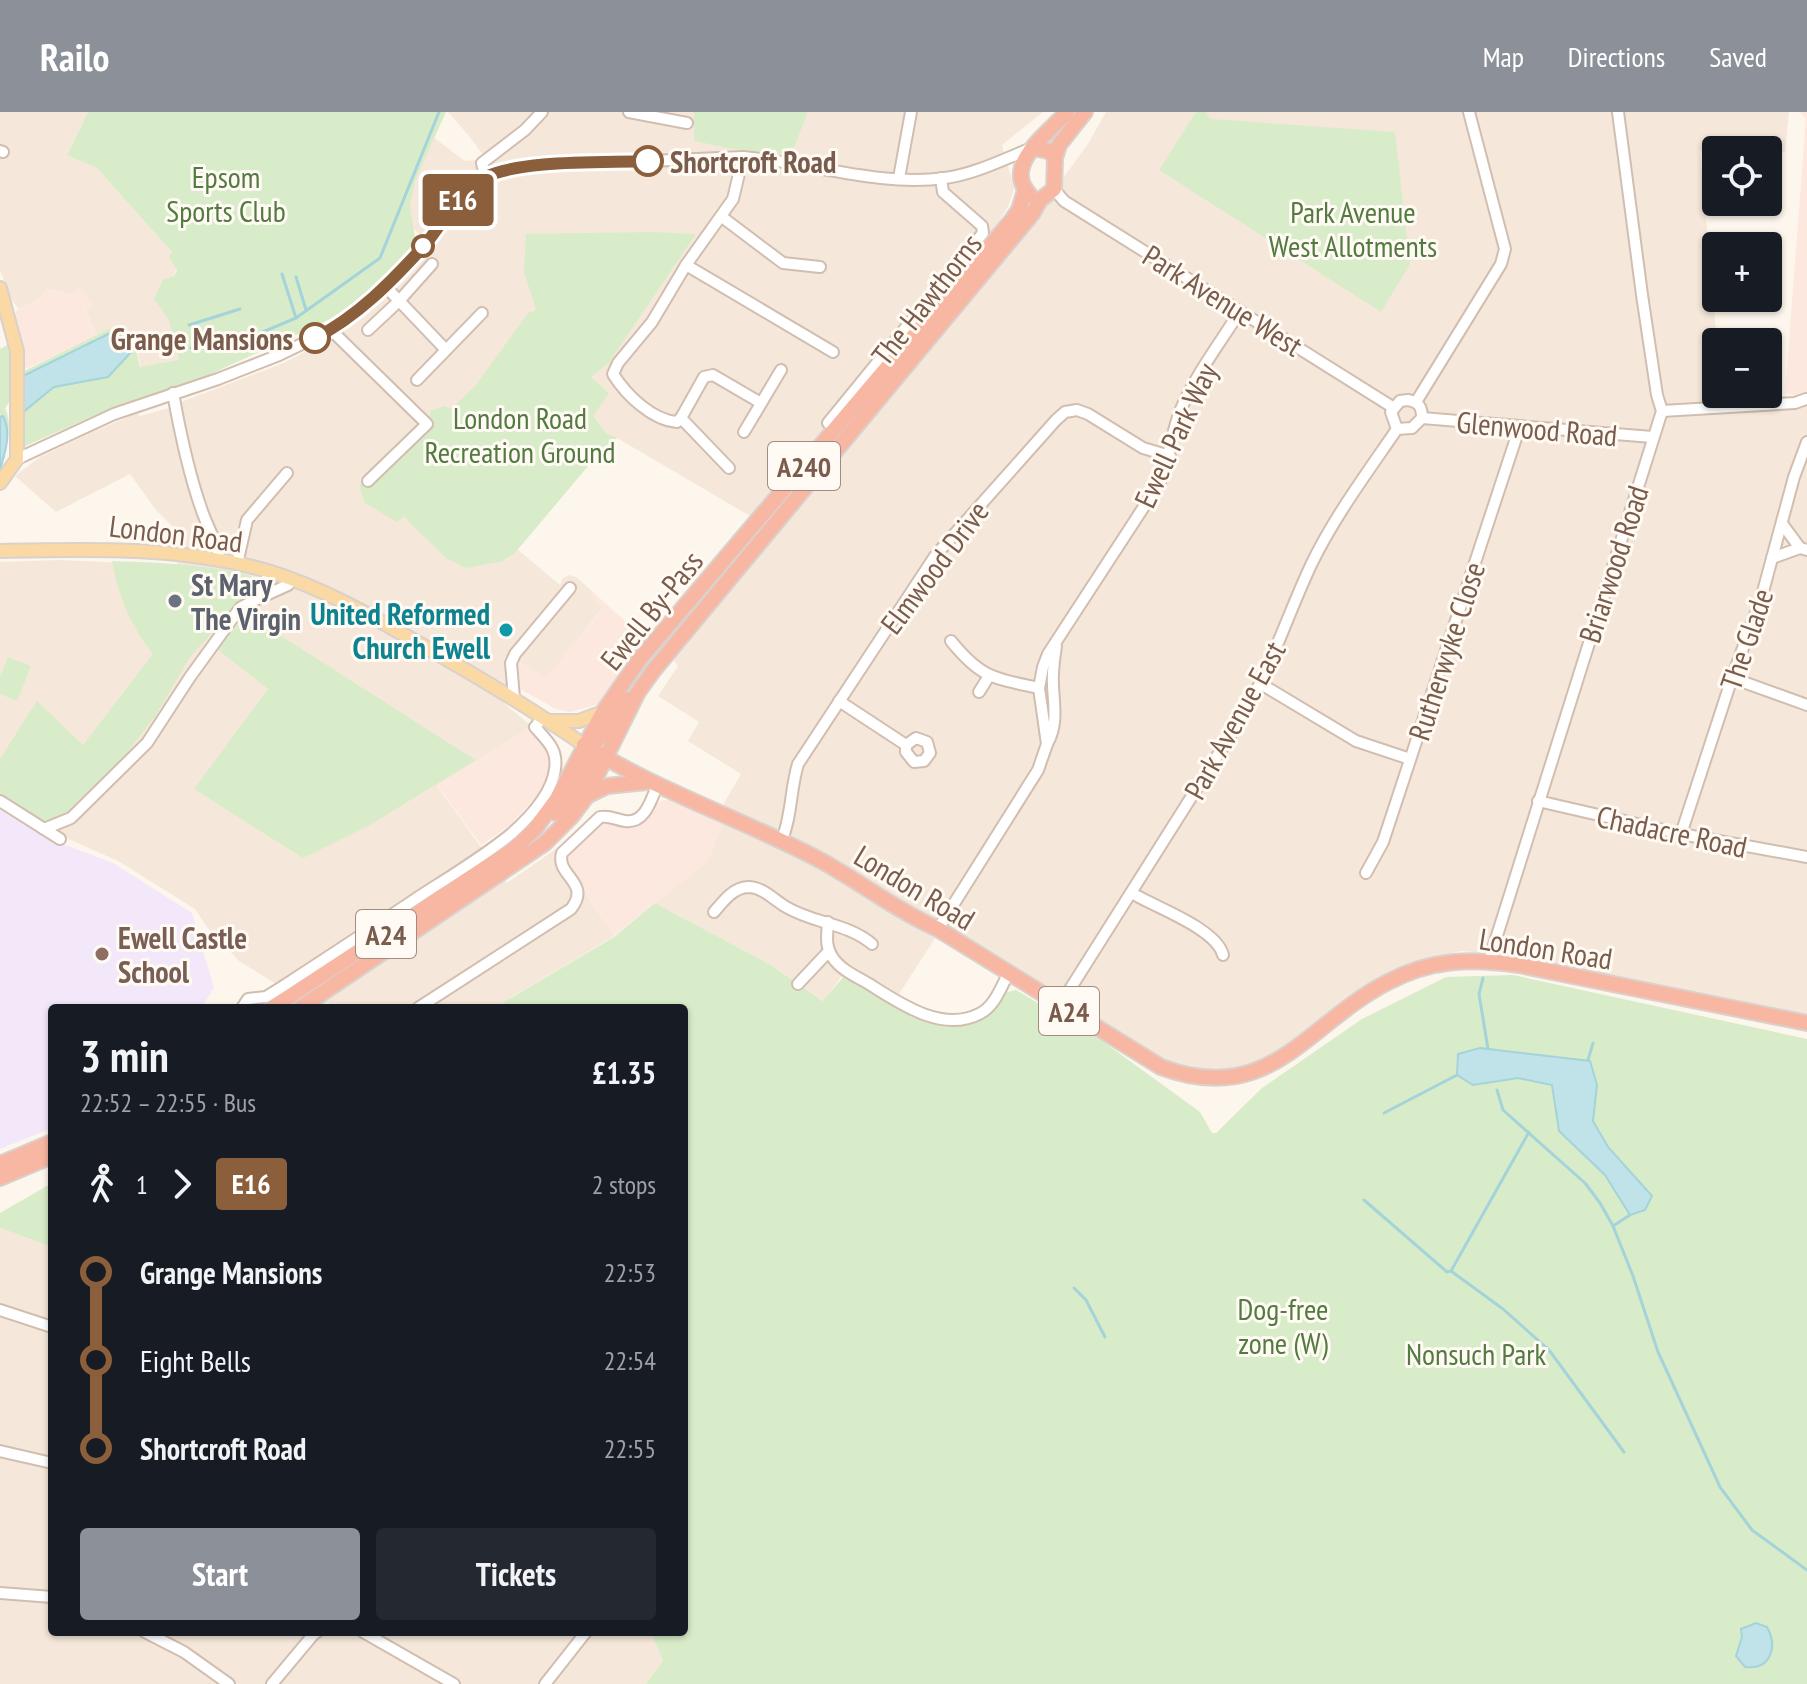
<!DOCTYPE html>
<html lang="en">
<head>
<meta charset="utf-8">
<style>
	:root { --surface:#171b24; --page:#242831; --text:#f1f3f6; --muted:#9ea1a6; --accent:#8c9099 }
	body { margin:0; font-family:"PT Sans Narrow",sans-serif; background:var(--page); color:var(--text); height:100vh; display:flex; flex-direction:column; font-size:30px; white-space:nowrap }
	* { box-sizing:border-box; margin:0 }
	p { font-size:26px; color:var(--muted) }
	.icon { flex:none; width:44px; height:44px; fill:none; stroke:currentColor; stroke-width:2; stroke-linecap:round; stroke-linejoin:round }
	.map { position:relative; flex:1; overflow:hidden }
	.details { position:absolute; left:48px; top:892px; width:640px; height:632px; display:flex; flex-direction:column; background:var(--surface); border-radius:8px; box-shadow:0 2px 6px #0004 }
	.details>* { flex:none }
	.badge { padding:0 16px; border-radius:6px; font-size:28px; line-height:52px }
	.controls { position:absolute; left:1702px; top:24px; display:grid; gap:16px }
	.controls a { display:grid; place-items:center; width:80px; height:80px; border-radius:8px; background:var(--surface); box-shadow:0 2px 6px #0004; font-size:40px }
	.map>.badge { position:absolute; translate:-50% -50%; box-shadow:0 0 0 4px #fff }
	.legs { display:flex; align-items:center; gap:12px; height:88px; padding:0 32px; font-size:26px }
	.legs p { margin-inline-start:auto }
	.overview { display:flex; align-items:center; justify-content:space-between; height:136px; padding:0 32px }
	h1 { font-size:44px; font-weight:700; line-height:60px }
	.cta { display:flex; gap:16px; margin-top:auto; padding:16px 32px }
	.cta a { flex:1; height:92px; border-radius:8px; background:var(--accent); color:#fff; font-size:32px; font-weight:700; line-height:92px; text-align:center }
	.cta a+a { background:var(--page); color:var(--text) }
	ul { padding:0 32px; list-style:none }
	li { display:flex; align-items:center; gap:28px; height:88px; font-size:30px }
	li i { display:grid; place-items:center; width:12px; height:100%; margin:0 10px; background:currentColor }
	li i::after { content:''; width:20px; height:20px; margin:-10px; border:6px solid; border-radius:50%; background:var(--surface) }
	li p { margin-inline-start:auto }
	li:first-child i { background:linear-gradient(#0000 50%,currentColor 0) }
	li:last-child i { background:linear-gradient(currentColor 50%,#0000 0) }
	header { display:flex; align-items:center; gap:48px; box-sizing:border-box; height:112px; padding:0 40px; background:var(--accent); color:#fff }
	header strong { font-size:38px }
	nav { display:flex; gap:44px; margin-inline-start:auto; font-size:28px }
	.map>svg:first-child { display:block }
	.residential { fill:#f5e8da }
	.commercial { fill:#fde8e0 }
	.education { fill:#f3e8fa }
	.green { fill:#d8ecc9 }
	.water { fill:#bfe3e8; stroke:#a5d3da; stroke-width:2 }
	.lines { fill:none; stroke-linecap:round; stroke-linejoin:round }
	.stream { stroke:#a5d3da; stroke-width:3 }
	.minor-casing { stroke:#d1beb0; stroke-width:14 }
	.major-casing { stroke:#dad1cd; stroke-width:16 }
	.highway-casing { stroke:#dad1cd; stroke-width:18 }
	.minor { stroke:#fff; stroke-width:10 }
	.major { stroke:#fbd9a5; stroke-width:12 }
	.highway { stroke:#f7b7a3; stroke-width:14 }
	.line-1-casing { stroke:#fff; stroke-width:18 }
	.line-1 { stroke:#8b5e3c; stroke-width:12 }
	.stop-1-dot { fill:#fff; stroke:#8b5e3c; stroke-width:4 }
	.worship-dot { fill:#6b7280; stroke:#fffaf3; stroke-width:3 }
	.culture-dot { fill:#0f9aa8; stroke:#fffaf3; stroke-width:3 }
	.education-dot { fill:#8d6e63; stroke:#fffaf3; stroke-width:3 }
	.labels { text-anchor:middle; dominant-baseline:central; stroke-width:6; stroke-linejoin:round; paint-order:stroke }
	.shield { fill:#fffaf3; stroke:#a28b7f; stroke-width:2 }
	.shield-label { font-size:28px; font-weight:bold; fill:#7a5c4d }
	.stop-label { font-size:30px; font-weight:bold; fill:#7a5c4d; stroke:#fffaf3; text-anchor:start }
	.park-label { font-size:30px; fill:#537a41; stroke:#fffaf3 }
	.street-label { font-size:30px; fill:#7a5c4d; stroke:#fffaf3 }
	.worship-label { font-size:30px; font-weight:bold; fill:#5b616d; stroke:#fffaf3; text-anchor:start }
	.culture-label { font-size:30px; font-weight:bold; fill:#0d838f; stroke:#fffaf3; text-anchor:end }
	.education-label { font-size:30px; font-weight:bold; fill:#785e54; stroke:#fffaf3; text-anchor:start }
</style>
</head>
<body>
<header>
<strong>Railo</strong>
<nav><a>Map</a><a>Directions</a><a>Saved</a></nav>
</header>
<div class="map">
<svg width="1807" height="1572" viewBox="0 0 1807 1572">
	<rect width="100%" height="100%" fill="#fdf6ec"/>
	<!-- residential -->
	<g class="residential">
		<polygon points="0,0 88,0 67,43 97,56 180,149 162,188 191,248 141,256 135,228 119,220 97,224 85,197 92,193 69,182 48,177 37,188 19,197 11,187 0,158"/>
		<polygon points="448,0 1043,0 1002,33 1014,76 1009,93 998,111 883,252 750,404 617,326 587,313 608,281 591,265 608,252 695,122 526,122 537,202 476,275 361,383 372,380 455,446 484,432 506,448 517,437 560,473 563,466 569,463 576,465 593,480 591,483 603,495 546,567 518,549 518,576 504,591 530,613 526,618 437,674 507,771 556,737 614,824 494,896 332,896 328,890 318,896 288,896 276,872 239,849 207,815 195,797 120,750 0,696 0,450 58,448 177,453 180,422 156,398 130,362 56,400 15,364 40,345 90,321 138,301 139,304 181,293 181,290 284,251 331,226 353,208 386,179 425,127 393,98 429,22 465,49 486,47 470,25"/>
		<polygon points="1106,0 1789,0 1785,40 1700,39 1717,229 1732,230 1716,230 1716,282 1756,282 1757,286 1788,284 1807,290 1807,908 1552,856 1498,842 1461,839 1430,846 1395,859 1364,876 1278,939 1241,956 1220,959 1161,948 943,814 899,882 848,855 824,889 771,853 655,791 707,749 723,712 724,691 741,662 688,629 699,610 658,584 678,554 653,521 990,166 1088,32"/>
		<polygon points="0,1116 52,1135 52,1520 651,1520 663,1549 646,1572 0,1572"/>
	</g>
	<!-- commercial -->
	<g class="commercial">
		<polygon points="1800,0 1807,0 1807,287 1785,281 1806,7"/>
		<polygon points="80,176 92,193 85,198 97,224 23,258 21,230 15,203 17,198 37,188 48,177 69,182"/>
		<polygon points="593,480 646,528 600,592 570,600 556,597 518,576 517,548 546,566 603,496 590,483"/>
		<polygon points="530,613 543,627 547,638 549,657 547,667 538,683 509,714 481,733 437,673 526,618"/>
		<polygon points="663,688 671,688 723,712 707,749 614,824 563,747 599,710 608,709 627,715 636,713 645,707 654,694"/>
	</g>
	<!-- education -->
	<polygon class="education" points="0,697 47,726 113,751 192,801 214,876 201,896 52,896 52,1016 0,1037"/>
	<!-- green -->
	<g class="green">
		<polygon points="88,0 446,0 415,69 410,93 416,132 350,198 187,273 105,299 23,335 24,259 109,217 133,224 140,255 179,248 169,208 154,187 163,168 174,164 177,158 169,145 172,140 97,56 67,43"/>
		<polygon points="694,0 808,0 791,43 733,37 694,29"/>
		<polygon points="1196,0 1206,0 1211,7 1395,20 1410,152 1381,200 1159,58"/>
		<polygon points="653,120 696,122 608,252 591,265 609,281 593,304 606,321 617,326 600,340 514,442 503,449 466,456 446,446 404,405 397,410 365,391 359,373 377,370 430,317 430,299 444,294 451,297 476,273 528,201 536,198 524,160 526,122"/>
		<path d="M9,232c4,18 10,49 -4,64 9,18 0,43 -5,62v-121z"/>
		<path d="M112,449c34,1 121,4 148,19l-70,77 -34,58 -30,39 -65,64 -18,3 -43,-28v-34l37,-58 46,44 70,-91c-22,-27 -35,-59 -41,-93z"/>
		<polygon points="247,502 469,644 476,648 368,714 303,746 194,677 268,577 217,537"/>
		<polygon points="8,545 31,554 17,589 0,582 0,565"/>
		<polygon points="655,791 771,853 823,889 844,864 914,906 953,912 988,903 1004,881 1016,878 1105,931 1200,1000 1212,1021 1216,1021 1262,976 1362,907 1446,865 1513,863 1807,927 1807,1572 646,1572 663,1549 651,1520 684,1520 684,896 494,896 614,825"/>
		<polygon points="52,1071 52,1135 0,1116 0,1101"/>
	</g>
	<!-- water -->
	<g class="water">
		<polygon points="112,220 135,231 134,237 108,265 54,275 22,301 23,264"/>
		<path d="M3,304c9,16 2,37 -3,54v-53z"/>
		<polygon points="1480,936 1590,949 1597,973 1593,1009 1608,1035 1652,1084 1645,1098 1630,1103 1605,1063 1559,1019 1552,973 1518,966 1473,973 1457,963 1458,942"/>
		<path d="M1756,1511l11,4c11,20 4,43 -22,40l-9,-11 6,-19 -1,-8z"/>
	</g>
	<g class="lines">
		<!-- stream -->
		<g class="stream">
			<polyline points="282,162 296,206"/>
			<polyline points="296,165 306,198"/>
			<polyline points="189,213 240,197"/>
			<polyline points="191,236 251,225 296,206 380,146 439,0"/>
			<polyline points="1483,866 1479,882 1488,937"/>
			<polyline points="1588,948 1593,931"/>
			<polyline points="1497,978 1503,998 1585,1071 1600,1091 1613,1114"/>
			<polyline points="1384,1001 1457,963"/>
			<polyline points="1364,1088 1447,1160 1451,1159 1529,1020"/>
			<polyline points="1630,1103 1613,1114 1633,1164 1658,1240 1720,1375 1752,1418 1807,1458"/>
			<polyline points="1451,1159 1503,1197 1549,1238 1624,1340"/>
			<polyline points="1074,1176 1086,1188 1105,1225"/>
		</g>
		<!-- minor casing -->
		<g class="minor-casing">
			<g id="minor">
				<polyline points="629,0 687,11"/>
				<polyline points="0,39 3,40"/>
				<polyline points="743,45 733,87 686,153 833,240"/>
				<polyline points="485,64 482,51 525,18 542,0"/>
				<polyline points="899,66 911,0"/>
				<polyline points="1054,77 1064,89 1394,296"/>
				<polyline points="722,105 783,151 820,155"/>
				<path d="M686,153l-34,57 -34,41 -5,11c13,21 39,46 64,48l4,-4 48,50"/>
				<polyline points="385,174 446,238"/>
				<polyline points="331,218 427,312 368,369"/>
				<polyline points="368,218 399,189 432,152"/>
				<polyline points="417,268 482,201"/>
				<path d="M173,281c7,39 15,78 28,115 6,19 16,33 19,53"/>
				<path d="M1408,288c11,2 14,7 14,18l-10,10 -15,1 -6,-17 9,-11z"/>
				<polyline points="1416,290 1501,152 1505,137 1469,0"/>
				<polyline points="1662,299 1795,291 1806,287"/>
				<polyline points="681,306 704,265 713,263 761,291"/>
				<polyline points="1422,306 1652,325"/>
				<polyline points="828,311 983,121 982,114 943,80 941,66"/>
				<polyline points="744,320 781,258"/>
				<path d="M17,347l97,-45 104,-35 61,-24 52,-25 54,-44 39,-41 37,-49 24,-20 49,-10 209,-9c66,5 135,30 202,21 30,-4 59,-19 87,-30"/>
				<polyline points="1783,413 1800,436"/>
				<polyline points="1772,446 1800,436 1807,438"/>
				<polyline points="237,452 247,408 287,361"/>
				<polyline points="257,487 288,473 292,467"/>
				<path d="M951,529c30,37 42,37 88,47"/>
				<polyline points="1732,566 1807,593"/>
				<polyline points="1261,572 1356,629 1410,647"/>
				<polyline points="979,580 989,564"/>
				<polyline points="514,586 511,551 515,542 570,476"/>
				<polyline points="839,589 906,633 916,626 927,630 930,641 924,649 914,650 906,640 906,633"/>
				<path d="M1047,632c11,-19 7,-38 6,-58 -1,-14 1,-27 3,-40"/>
				<polyline points="0,689 60,727"/>
				<polyline points="1538,689 1681,722 1807,745"/>
				<polyline points="44,717 71,706 147,631 190,565 240,496 257,487 270,460"/>
				<polyline points="1681,722 1732,566 1761,487 1794,365 1807,330"/>
				<path d="M781,730c11,-25 9,-52 17,-78l137,-208 121,-136 9,-8 12,-2 11,4 55,34 27,8"/>
				<polyline points="1366,761 1383,730 1520,314"/>
				<path d="M1132,781c22,14 84,35 91,62"/>
				<path d="M714,800c9,-10 18,-24 34,-25 15,0 26,13 38,20 29,17 61,16 86,37"/>
				<path d="M828,810c-1,14 -3,25 5,36 8,12 24,19 36,26 30,19 73,49 110,30 15,-7 22,-26 29,-40"/>
				<path d="M938,817l100,-159 9,-26 -8,-56 4,-21 5,-13 112,-172c10,-24 11,-50 21,-73 15,-35 39,-66 59,-98"/>
				<polyline points="1489,849 1662,299 1657,283 1642,183 1618,0"/>
				<polyline points="798,872 829,839"/>
				<path d="M1060,893l185,-293c27,-47 43,-98 66,-147 23,-48 56,-92 86,-136"/>
				<path d="M242,896l6,-9 18,-2 16,-10c46,-30 92,-60 138,-91 31,-20 63,-39 91,-62 18,-16 41,-40 44,-65 3,-20 -8,-28 -20,-42l8,-10"/>
				<path d="M418,896l153,-99c21,-27 -16,-33 -9,-56l38,-36c10,-2 16,3 25,4 20,3 26,-21 32,-35"/>
				<polyline points="0,1198 52,1215"/>
				<polyline points="0,1339 52,1351"/>
				<polyline points="0,1481 52,1485"/>
				<polyline points="145,1520 184,1540 229,1572"/>
				<polyline points="363,1520 454,1572"/>
				<polyline points="272,1572 313,1523 317,1520"/>
				<polyline points="545,1572 586,1520"/>
			</g>
		</g>
		<!-- major casing -->
		<g class="major-casing">
			<g id="major">
				<polyline points="0,176 17,239 17,347 0,371"/>
				<path d="M0,439c90,-2 184,-5 271,21 51,16 97,42 142,68 59,33 116,67 171,105"/>
				<polyline points="550,609 579,609 603,600"/>
			</g>
		</g>
		<!-- highway casing -->
		<g class="highway-casing">
			<g id="highway">
				<polyline points="1055,46 1059,33 1085,0"/>
				<path d="M1030,83c-29,-30 19,-62 37,-83"/>
				<path d="M584,633c74,46 155,73 232,113 42,22 79,52 122,71l223,138c109,41 145,-43 227,-85 43,-23 84,-24 131,-17l288,58"/>
				<path d="M584,633c22,-1 29,-34 45,-46"/>
				<polyline points="586,684 607,674 646,670"/>
				<polyline points="556,701 575,678 591,647 605,646"/>
				<polyline points="272,896 514,737 534,718 557,687 603,600 639,548 1012,108 1019,98 1025,78"/>
				<polyline points="300,896 545,731 571,705 586,685 638,580 653,559 1032,102 1040,88 1054,77 1055,46 1049,39 1033,36"/>
				<polyline points="0,1052 52,1030"/>
				<polyline points="0,1066 52,1044"/>
			</g>
		</g>
		<!-- minor -->
		<use href="#minor" class="minor"/>
		<!-- major -->
		<use href="#major" class="major"/>
		<!-- highway -->
		<use href="#highway" class="highway"/>
	</g>
	<g class="lines">
		<!-- line-1 casing -->
		<g class="line-1-casing">
			<path id="line-1" d="M315,226c42,-21 77,-57 108,-91 20,-22 33,-55 60,-69 38,-19 122,-15 165,-17"/>
		</g>
		<!-- line-1 -->
		<use href="#line-1" class="line-1"/>
	</g>
	<!-- markers -->
	<g class="stop-1-dot">
		<circle cx="648" cy="49" r="14"/>
		<circle cx="423" cy="134" r="10"/>
		<circle cx="315" cy="226" r="14"/>
	</g>
	<circle class="worship-dot" cx="175" cy="489" r="8"/>
	<circle class="culture-dot" cx="506" cy="518" r="8"/>
	<circle class="education-dot" cx="102" cy="842" r="8"/>
	<g class="labels">
		<!-- shield labels -->
		<g class="shield">
			<rect x="768" y="330" width="72" height="48" rx="6"/>
			<rect x="356" y="798" width="60" height="48" rx="6"/>
			<rect x="1039" y="875" width="60" height="48" rx="6"/>
		</g>
		<g class="shield-label">
			<text x="804" y="354">A240</text>
			<text x="386" y="822">A24</text>
			<text x="1069" y="899">A24</text>
		</g>
		<!-- stop labels -->
		<g class="stop-label">
			<text x="670" y="49">Shortcroft Road</text>
			<text x="293" y="226" text-anchor="end">Grange Mansions</text>
		</g>
		<!-- park labels -->
		<g class="park-label">
			<text x="226" y="64">Epsom<tspan x="226" dy="34">Sports Club</tspan></text>
			<text x="1353" y="99">Park Avenue<tspan x="1353" dy="34">West Allotments</tspan></text>
			<text x="520" y="305">London Road<tspan x="520" dy="34">Recreation Ground</tspan></text>
			<text x="1283" y="1196">Dog-free<tspan x="1283" dy="34">zone (W)</tspan></text>
			<text x="1476" y="1241">Nonsuch Park</text>
		</g>
		<!-- street labels -->
		<g class="street-label">
			<text transform="translate(926 187) rotate(-52)">The Hawthorns</text>
			<text transform="translate(1223 188) rotate(32)">Park Avenue West</text>
			<text transform="translate(1537 316) rotate(5)">Glenwood Road</text>
			<text transform="translate(1175 323) rotate(-65)">Ewell Park Way</text>
			<text transform="translate(176 421) rotate(7)">London Road</text>
			<text transform="translate(1613 452) rotate(-72)">Briarwood Road</text>
			<text transform="translate(934 455) rotate(-53)">Elmwood Drive</text>
			<text transform="translate(651 498) rotate(-51)">Ewell By-Pass</text>
			<text transform="translate(1746 527) rotate(-71)">The Glade</text>
			<text transform="translate(1446 539) rotate(-72)">Rutherwyke Close</text>
			<text transform="translate(1234 608) rotate(-61)">Park Avenue East</text>
			<text transform="translate(1672 719) rotate(12)">Chadacre Road</text>
			<text transform="translate(915 775) rotate(31)">London Road</text>
			<text transform="translate(1546 836) rotate(9)">London Road</text>
		</g>
		<!-- worship labels -->
		<g class="worship-label">
			<text x="191" y="472">St Mary<tspan x="191" dy="34">The Virgin</tspan></text>
		</g>
		<!-- culture labels -->
		<g class="culture-label">
			<text x="490" y="501">United Reformed<tspan x="490" dy="34">Church Ewell</tspan></text>
		</g>
		<!-- education labels -->
		<g class="education-label">
			<text x="118" y="825">Ewell Castle<tspan x="118" dy="34">School</tspan></text>
		</g>
	</g>
</svg>
<div class="controls">
<a><svg class="icon" aria-label="locate" viewBox="0 0 24 24"><circle cx="12" cy="12" r="6"/><path d="M12 2v4M12 18v4M2 12h4M18 12h4"/></svg></a>
<a>+</a>
<a>−</a>
</div>
<b class="badge" style="left:458px;top:88px;background:#8b5e3c;color:#fff">E16</b>
<section class="details">
<div class="overview"><div><h1>3 min</h1><p>22:52 – 22:55 · Bus</p></div><b>£1.35</b></div>
<div class="legs"><svg class="icon" aria-label="walk" viewBox="0 0 24 24"><circle cx="13" cy="4" r="2"/><path d="M13 8l-2 6 4 7M11 14l-3 7M7 12l3-4h3l4 4"/></svg>1<svg class="icon" aria-label="forward" viewBox="0 0 24 24"><path d="M9 5l7 7-7 7"/></svg><b class="badge" style="background:#8b5e3c;color:#fff">E16</b><p>2 stops</p></div>
<ul>
<li><i style="color:#8b5e3c"></i><b>Grange Mansions</b><p>22:53</p></li>
<li><i style="color:#8b5e3c"></i><span>Eight Bells</span><p>22:54</p></li>
<li><i style="color:#8b5e3c"></i><b>Shortcroft Road</b><p>22:55</p></li>
</ul>
<div class="cta"><a>Start</a><a>Tickets</a></div>
</section>
</div>
</body>
</html>
